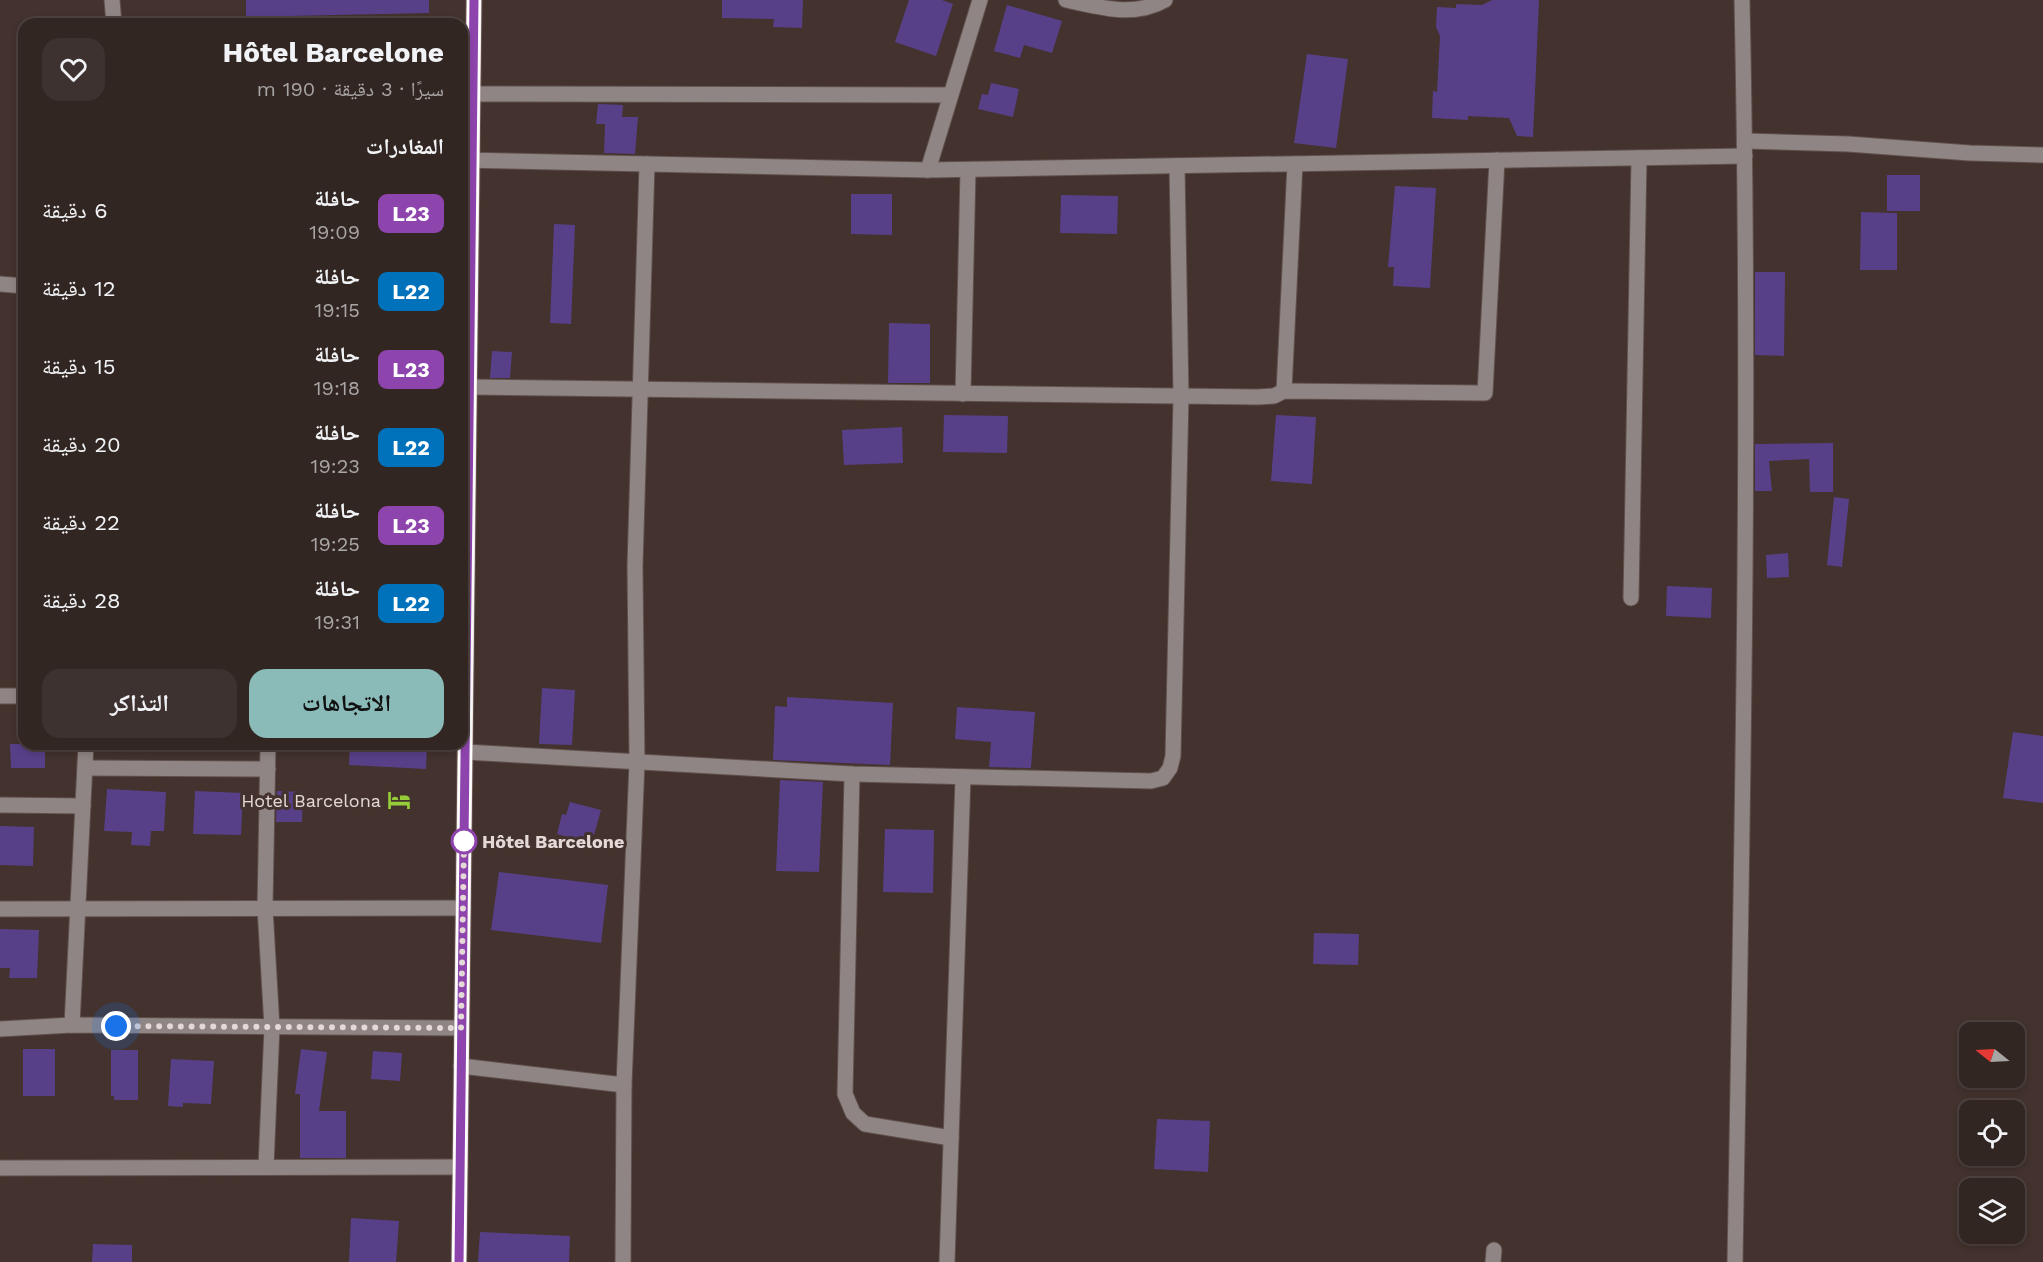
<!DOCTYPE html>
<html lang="ar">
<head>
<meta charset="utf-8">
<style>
	:root { --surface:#322622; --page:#3d322f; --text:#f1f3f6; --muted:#a8a5a5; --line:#4d4340; --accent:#8bbbb9 }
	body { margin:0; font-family:"Work Sans","Noto Naskh Arabic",sans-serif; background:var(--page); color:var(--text); direction:rtl; height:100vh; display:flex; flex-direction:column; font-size:22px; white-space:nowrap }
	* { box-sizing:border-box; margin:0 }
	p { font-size:20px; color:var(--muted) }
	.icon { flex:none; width:33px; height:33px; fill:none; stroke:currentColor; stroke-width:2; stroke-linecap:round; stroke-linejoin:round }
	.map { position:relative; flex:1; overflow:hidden; direction:ltr }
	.panel { position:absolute; left:18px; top:18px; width:450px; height:732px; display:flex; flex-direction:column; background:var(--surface); border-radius:18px; box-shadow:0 3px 9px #0003,0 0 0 2px var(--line); direction:rtl }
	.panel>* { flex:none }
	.badge { padding:0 12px; border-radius:9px; font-size:21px; line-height:39px }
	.needle { width:39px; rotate:288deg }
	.controls { position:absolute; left:1959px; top:1022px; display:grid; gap:12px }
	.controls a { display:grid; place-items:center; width:66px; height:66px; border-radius:12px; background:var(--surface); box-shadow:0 3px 9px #0003,0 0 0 2px var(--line); font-size:30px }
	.you { position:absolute; width:30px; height:30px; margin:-15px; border:4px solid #fff; border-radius:50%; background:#1a73e8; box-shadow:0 0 0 9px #1a73e833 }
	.map>.badge { position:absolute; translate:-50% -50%; box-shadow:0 0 0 3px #fff }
	h2 { padding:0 24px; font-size:22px; line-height:54px }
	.round { display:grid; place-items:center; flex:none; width:63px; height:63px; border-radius:18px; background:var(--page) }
	.head { display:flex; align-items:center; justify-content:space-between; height:102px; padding:0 24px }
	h1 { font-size:28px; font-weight:700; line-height:45px }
	.cta { display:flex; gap:12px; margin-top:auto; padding:12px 24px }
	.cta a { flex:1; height:69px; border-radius:18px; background:var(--accent); color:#111; font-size:24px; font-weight:700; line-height:69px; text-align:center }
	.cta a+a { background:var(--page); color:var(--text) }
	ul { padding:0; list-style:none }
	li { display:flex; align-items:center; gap:18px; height:78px; padding:0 24px }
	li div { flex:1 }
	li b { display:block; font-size:22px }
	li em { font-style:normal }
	li .badge { min-width:66px; font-weight:700; text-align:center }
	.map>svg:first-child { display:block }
	.building { fill:#584089 }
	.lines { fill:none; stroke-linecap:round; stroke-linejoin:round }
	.minor-casing { stroke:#60504b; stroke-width:17 }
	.major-casing { stroke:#60504b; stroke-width:17 }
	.minor { stroke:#8f8585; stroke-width:15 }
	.major { stroke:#e7d4d2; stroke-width:15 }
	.line-casing { stroke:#fff; stroke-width:14 }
	.line { stroke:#8e44ad; stroke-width:9 }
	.walk { stroke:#e4d9d6; stroke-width:6; stroke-dasharray:0 10.8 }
	.stop-dot { fill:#fff; stroke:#8e44ad; stroke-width:3 }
	.labels { text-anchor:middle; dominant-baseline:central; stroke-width:6; stroke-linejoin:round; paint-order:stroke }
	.poi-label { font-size:18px; fill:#e4d9d6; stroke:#43322d; text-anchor:end }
	.stop-label { font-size:18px; font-weight:bold; fill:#e4d9d6; stroke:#43322d; text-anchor:start }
</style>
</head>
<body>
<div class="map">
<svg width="2043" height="1262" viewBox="0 0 2043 1262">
	<rect width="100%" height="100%" fill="#43322d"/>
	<!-- building -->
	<g class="building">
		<polygon points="246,0 429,0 429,13 246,17"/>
		<polygon points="722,0 803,0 802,28 773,27 774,19 722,18"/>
		<polygon points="909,0 942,0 953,4 936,56 895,42"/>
		<polygon points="1492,0 1539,0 1533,137 1517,136 1509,118 1468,116 1468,120 1432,118 1433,91 1437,92 1440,36 1436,27 1437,7 1456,8 1456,4 1482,5"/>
		<polygon points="1007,5 1062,21 1052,53 1024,45 1020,58 994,51"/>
		<polygon points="1307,54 1348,59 1336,148 1294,143"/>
		<polygon points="991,83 1019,89 1013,117 978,109 982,94 988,95"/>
		<polygon points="598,104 623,105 622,117 638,117 635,154 604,153 605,124 596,124"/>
		<rect x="1887" y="175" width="33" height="36"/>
		<polygon points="1395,186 1436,188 1430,288 1393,286 1394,267 1388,267"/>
		<polygon points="851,194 892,194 892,235 851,234"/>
		<polygon points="1061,195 1118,196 1117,234 1060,233"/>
		<polygon points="1861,212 1897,213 1897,270 1860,270"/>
		<polygon points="554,224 575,225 571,324 550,323"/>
		<polygon points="1755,272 1785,272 1784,356 1755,355"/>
		<polygon points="889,323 930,324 930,383 888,383"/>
		<polygon points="492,351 512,352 510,378 490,378"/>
		<polygon points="944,415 1008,416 1007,453 943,452"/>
		<polygon points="1276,415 1316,417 1312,484 1271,481"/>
		<polygon points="902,427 903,463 844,465 842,430"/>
		<polygon points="1833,443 1833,492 1810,492 1809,459 1769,461 1772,491 1755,491 1755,444"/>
		<polygon points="1834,497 1849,499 1842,567 1827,565"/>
		<polygon points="1788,553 1789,577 1767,578 1766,555"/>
		<polygon points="1667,586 1712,588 1711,618 1666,616"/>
		<polygon points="542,688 575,690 572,745 539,744"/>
		<polygon points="787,697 893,703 890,765 773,760 775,706 787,707"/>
		<polygon points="957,707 1035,712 1031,768 989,767 991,742 955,739"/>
		<polygon points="2013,732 2043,736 2043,803 2003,798"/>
		<polygon points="10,744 45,744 45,768 11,768"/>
		<polygon points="350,744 427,744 426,769 349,765"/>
		<polygon points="780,780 823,782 819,872 776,871"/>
		<polygon points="107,789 166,792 164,831 151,831 150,846 131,845 132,832 104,831"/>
		<polygon points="195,791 243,793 241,835 193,834"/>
		<polygon points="277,791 303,792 302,822 276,822"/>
		<polygon points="570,802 601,810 594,835 586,832 584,842 557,834 562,814 566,815"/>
		<polygon points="0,826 34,827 33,866 0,865"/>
		<polygon points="885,829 934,830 933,893 883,892"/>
		<polygon points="499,872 608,885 601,943 491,930"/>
		<polygon points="0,929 39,930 37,978 9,978 10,968 0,968"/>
		<polygon points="1314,933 1359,934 1358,965 1313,964"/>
		<rect x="23" y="1049" width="32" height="47"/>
		<polygon points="301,1049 327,1052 319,1111 346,1111 346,1158 300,1158 300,1094 295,1094"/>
		<polygon points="111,1050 138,1050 138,1100 114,1100 114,1096 111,1096"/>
		<polygon points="373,1051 402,1053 400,1081 371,1079"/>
		<polygon points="171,1059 214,1061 211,1104 183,1103 183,1107 168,1106"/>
		<polygon points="1157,1119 1210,1121 1208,1172 1154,1169"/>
		<polygon points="351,1218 399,1221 396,1262 349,1262"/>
		<polygon points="480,1232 570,1236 569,1262 478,1262"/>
		<polygon points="93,1244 132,1245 132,1262 92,1262"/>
	</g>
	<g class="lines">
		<!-- minor casing -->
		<g class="minor-casing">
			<g id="minor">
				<polyline points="112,0 114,24"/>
				<path d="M1066,0c34,7 67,18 99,0"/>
				<polyline points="473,94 950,95"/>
				<polyline points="1745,141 1848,144 1970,153 2043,155"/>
				<polyline points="462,160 928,170 1745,156"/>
				<polyline points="928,170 980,0"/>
				<polyline points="0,284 24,286"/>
				<polyline points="470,387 1257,397 1274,396 1284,391 1485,393 1497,160"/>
				<polyline points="1284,391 1295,164"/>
				<polyline points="963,394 968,170"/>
				<polyline points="1631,598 1639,158"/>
				<polyline points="0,696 24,696"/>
				<polyline points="465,752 852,774 1151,781 1163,778 1170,768 1173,756 1181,396 1177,166"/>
				<polyline points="85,768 268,769"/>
				<polyline points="852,774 845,1094 853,1113 865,1124 951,1138"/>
				<polyline points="0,805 83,806"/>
				<polyline points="0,909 463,908"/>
				<polyline points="72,1025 86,744"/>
				<polyline points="0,1029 72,1025 461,1028"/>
				<polyline points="461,1066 624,1085"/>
				<polyline points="266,1166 272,1027 265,908 268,744"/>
				<polyline points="0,1168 460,1167"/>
				<polyline points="623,1262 624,1085 637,762 635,566 647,164"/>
				<polyline points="947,1262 963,777"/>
				<polyline points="1493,1262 1494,1250"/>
				<path d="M1735,1262c7,-421 16,-841 7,-1262"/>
			</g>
		</g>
		<!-- major casing -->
		<g class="major-casing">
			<polyline id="major" points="459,1262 474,0"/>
		</g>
		<!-- minor -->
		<use href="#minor" class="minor"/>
		<!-- major -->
		<use href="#major" class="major"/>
	</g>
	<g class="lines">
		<!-- line casing -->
		<g class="line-casing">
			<polyline id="line" points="459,1262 474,0"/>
		</g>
		<!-- line -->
		<use href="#line" class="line"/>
		<!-- walk -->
		<polyline class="walk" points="116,1026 461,1028 464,841"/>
	</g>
	<!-- icons -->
	<defs>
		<g id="hotel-bare" transform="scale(1.8)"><path d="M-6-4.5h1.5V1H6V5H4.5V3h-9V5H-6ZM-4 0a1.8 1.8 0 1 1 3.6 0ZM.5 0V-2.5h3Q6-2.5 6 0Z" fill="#96cc39" stroke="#43322d" stroke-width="2.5" paint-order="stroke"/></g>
	</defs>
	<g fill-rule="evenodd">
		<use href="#hotel-bare" x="399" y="800"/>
	</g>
	<!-- markers -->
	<circle class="stop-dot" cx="464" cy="841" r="12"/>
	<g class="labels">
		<!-- poi labels -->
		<g class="poi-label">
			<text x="381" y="800">Hotel Barcelona</text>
		</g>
		<!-- stop labels -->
		<g class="stop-label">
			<text x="482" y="841">Hôtel Barcelone</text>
		</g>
	</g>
</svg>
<div class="controls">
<a><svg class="needle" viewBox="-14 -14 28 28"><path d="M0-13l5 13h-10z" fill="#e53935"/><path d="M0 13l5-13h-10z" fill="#a8a5a5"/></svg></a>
<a><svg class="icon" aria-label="locate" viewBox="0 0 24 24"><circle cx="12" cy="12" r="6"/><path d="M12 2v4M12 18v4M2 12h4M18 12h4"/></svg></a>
<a><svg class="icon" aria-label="layers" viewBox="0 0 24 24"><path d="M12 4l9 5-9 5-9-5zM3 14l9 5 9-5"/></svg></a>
</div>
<div class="you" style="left:116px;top:1026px"></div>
<section class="panel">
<div class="head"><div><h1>Hôtel Barcelone</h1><p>سيرًا · 3 دقيقة · 190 m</p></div><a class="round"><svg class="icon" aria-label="heart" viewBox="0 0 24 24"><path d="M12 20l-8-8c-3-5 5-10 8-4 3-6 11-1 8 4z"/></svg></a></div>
<h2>المغادرات</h2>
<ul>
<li><span class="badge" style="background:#8e44ad;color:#fff">L23</span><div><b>حافلة</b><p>19:09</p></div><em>6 دقيقة</em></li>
<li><span class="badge" style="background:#0072bc;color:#fff">L22</span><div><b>حافلة</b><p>19:15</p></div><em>12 دقيقة</em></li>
<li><span class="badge" style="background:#8e44ad;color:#fff">L23</span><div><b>حافلة</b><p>19:18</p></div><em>15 دقيقة</em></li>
<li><span class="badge" style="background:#0072bc;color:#fff">L22</span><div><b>حافلة</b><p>19:23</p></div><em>20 دقيقة</em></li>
<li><span class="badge" style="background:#8e44ad;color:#fff">L23</span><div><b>حافلة</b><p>19:25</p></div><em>22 دقيقة</em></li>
<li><span class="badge" style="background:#0072bc;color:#fff">L22</span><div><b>حافلة</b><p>19:31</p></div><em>28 دقيقة</em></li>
</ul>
<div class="cta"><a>الاتجاهات</a><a>التذاكر</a></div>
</section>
</div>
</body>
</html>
